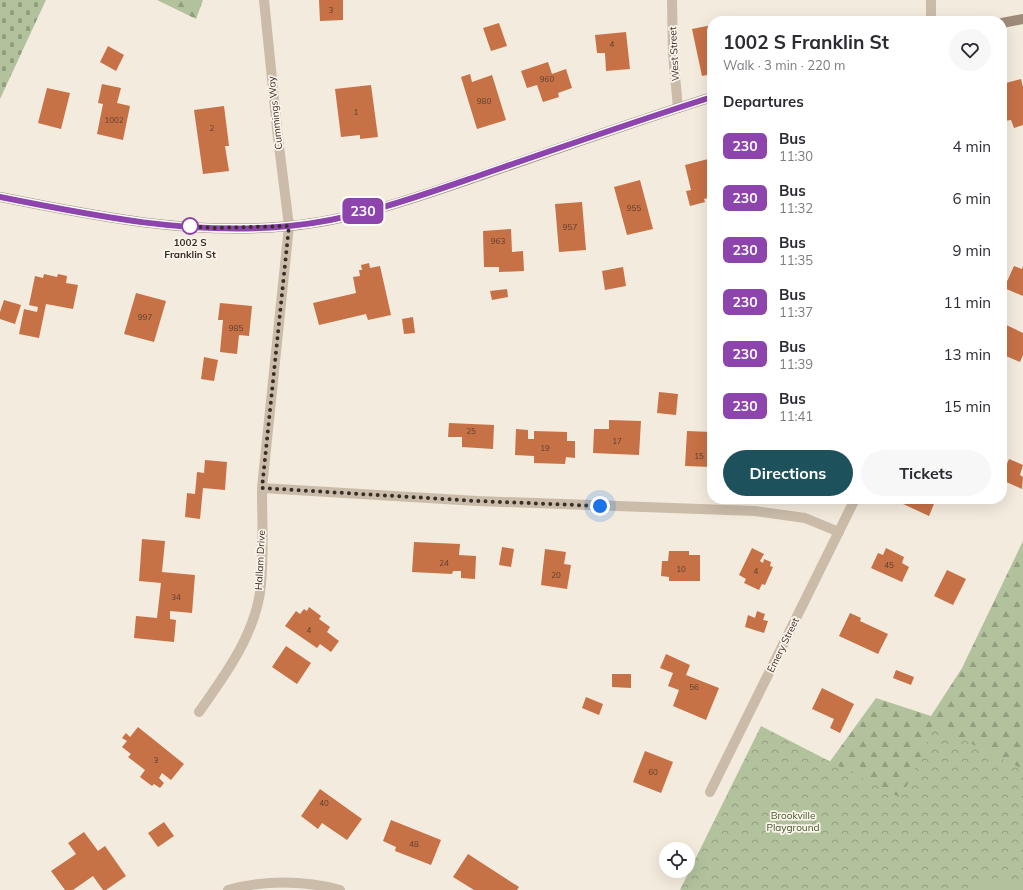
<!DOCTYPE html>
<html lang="en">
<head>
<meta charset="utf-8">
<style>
	:root { --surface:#fff; --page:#f7f7f7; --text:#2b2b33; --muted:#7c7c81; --accent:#1d515b }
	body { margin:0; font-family:Mulish,sans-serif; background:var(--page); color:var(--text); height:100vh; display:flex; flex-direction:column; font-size:15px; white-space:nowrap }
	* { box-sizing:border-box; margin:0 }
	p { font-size:13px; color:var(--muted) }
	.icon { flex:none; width:22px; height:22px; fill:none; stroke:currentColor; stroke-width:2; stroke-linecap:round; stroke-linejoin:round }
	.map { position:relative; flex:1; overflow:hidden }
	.sheet { position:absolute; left:707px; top:16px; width:300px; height:488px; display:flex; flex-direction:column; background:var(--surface); border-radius:16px; box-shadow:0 4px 16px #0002 }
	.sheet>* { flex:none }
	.badge { padding:0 8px; border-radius:6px; font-size:14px; line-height:26px }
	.fabs { position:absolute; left:659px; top:842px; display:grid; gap:8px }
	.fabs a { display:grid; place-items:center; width:36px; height:36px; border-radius:50%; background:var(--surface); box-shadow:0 4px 16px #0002; font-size:20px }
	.you { position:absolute; width:20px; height:20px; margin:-10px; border:3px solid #fff; border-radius:50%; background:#1a73e8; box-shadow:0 0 0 6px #1a73e833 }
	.map>.badge { position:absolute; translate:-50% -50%; box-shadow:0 0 0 2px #fff }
	h2 { padding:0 16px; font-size:15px; line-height:36px }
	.round { display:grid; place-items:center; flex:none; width:42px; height:42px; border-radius:21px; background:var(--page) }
	.headline { display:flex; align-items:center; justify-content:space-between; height:68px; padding:0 16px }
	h1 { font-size:19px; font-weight:700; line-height:30px }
	.primary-button { display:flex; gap:8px; margin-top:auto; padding:8px 16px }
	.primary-button a { flex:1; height:46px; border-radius:24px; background:var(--accent); color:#fff; font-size:16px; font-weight:700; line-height:46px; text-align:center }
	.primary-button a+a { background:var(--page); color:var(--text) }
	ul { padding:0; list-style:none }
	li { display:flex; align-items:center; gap:12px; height:52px; padding:0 16px }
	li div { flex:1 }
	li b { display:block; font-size:15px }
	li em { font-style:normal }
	li .badge { min-width:44px; font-weight:700; text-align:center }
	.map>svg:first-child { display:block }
	.forest { fill:url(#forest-firs) }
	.cemetery { fill:url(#cemetery-stones) }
	.park { fill:url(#park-crowns) }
	.pitch { fill:#b2c29d }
	.building { fill:#c77146 }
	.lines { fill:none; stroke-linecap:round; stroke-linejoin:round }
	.street { stroke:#cbbca9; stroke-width:10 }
	.secondary { stroke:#9f8b7a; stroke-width:10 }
	.line-casing { stroke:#fff; stroke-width:9 }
	.line { stroke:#8e44ad; stroke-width:6 }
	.walk { stroke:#382f29; stroke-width:4; stroke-dasharray:0 7.2 }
	.stop-dot { fill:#fff; stroke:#8e44ad; stroke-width:2 }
	.labels { text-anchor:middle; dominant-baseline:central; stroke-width:3.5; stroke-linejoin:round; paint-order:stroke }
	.number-label { font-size:8px; fill:#5c4030 }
	.street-label { font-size:10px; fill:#382f29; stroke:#faf4ea }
	.stop-label { font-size:10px; font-weight:bold; fill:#382f29; stroke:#faf4ea }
	.park-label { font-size:10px; fill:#43572c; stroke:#faf4ea }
</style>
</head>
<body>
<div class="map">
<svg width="1023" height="890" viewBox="0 0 1023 890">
	<defs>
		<pattern id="forest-firs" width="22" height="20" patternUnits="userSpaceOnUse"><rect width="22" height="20" fill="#b2c29d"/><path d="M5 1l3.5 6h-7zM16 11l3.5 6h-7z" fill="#929e80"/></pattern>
		<pattern id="cemetery-stones" width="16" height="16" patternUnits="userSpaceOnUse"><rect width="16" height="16" fill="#b2c29d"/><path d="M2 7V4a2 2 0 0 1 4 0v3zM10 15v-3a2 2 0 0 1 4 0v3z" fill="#929e80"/></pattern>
		<pattern id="park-crowns" width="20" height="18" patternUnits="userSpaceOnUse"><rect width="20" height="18" fill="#b2c29d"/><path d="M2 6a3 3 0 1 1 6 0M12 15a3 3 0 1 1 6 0" fill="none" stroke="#929e80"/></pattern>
	</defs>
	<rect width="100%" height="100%" fill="#f3ebdd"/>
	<!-- forest -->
	<g class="forest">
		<polygon points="157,0 203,0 196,19"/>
		<polygon points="1023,541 1023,833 731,890 778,833 876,698 931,716 962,668"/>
	</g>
	<!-- cemetery -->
	<polygon class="cemetery" points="0,0 46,0 0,99"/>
	<!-- park -->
	<polygon class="park" points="761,726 901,798 935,726 1023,769 1023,890 680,890"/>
	<!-- pitch -->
	<polygon class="pitch" points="997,878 1023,885 1023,890 965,890"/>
	<!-- building -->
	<g class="building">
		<polygon points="319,0 343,0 343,20 320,21"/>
		<polygon points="499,23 507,46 491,51 483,28"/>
		<polygon points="712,25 712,74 702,76 692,29"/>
		<polygon points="626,32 630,69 606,71 605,53 597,53 595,35"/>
		<polygon points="108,46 124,55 116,71 100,62"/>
		<polygon points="548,62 552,74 566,69 572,88 558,93 559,97 543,102 537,85 527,88 521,71"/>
		<polygon points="470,74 472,82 492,75 506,120 477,129 461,77"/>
		<polygon points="1021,79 1023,87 1023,125 1014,128 1011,120 1005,121 1002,109 1002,84"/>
		<polygon points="102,84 121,88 117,103 130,106 123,140 97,134 103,104 98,103"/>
		<polygon points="371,85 378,137 360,139 360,135 341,137 335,89"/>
		<polygon points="47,88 70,93 61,129 38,123"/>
		<polygon points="224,106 229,146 225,146 229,171 203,174 194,110"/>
		<polygon points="708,159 712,174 712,197 704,199 705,202 690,206 686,191 691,190 685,165"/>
		<polygon points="640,180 653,229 627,235 614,187"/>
		<polygon points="582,202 586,250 559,252 555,204"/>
		<polygon points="511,229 512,252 523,251 524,271 499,272 499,267 484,267 483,231"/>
		<polygon points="369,263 370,268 380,266 391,315 368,320 366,314 319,325 313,303 356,293 353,277 360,276 359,270 362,270 361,265"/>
		<polygon points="1014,266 1022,269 1023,266 1023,296 1004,288"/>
		<polygon points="623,267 626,286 605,290 602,271"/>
		<polygon points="44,274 57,277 58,274 67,276 66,283 78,285 73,309 46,304 39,338 19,334 24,309 37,312 38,307 29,305 35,276 43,278"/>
		<polygon points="507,289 508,297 492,300 490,291"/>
		<polygon points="136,293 166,301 154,342 124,334"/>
		<polygon points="4,300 21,305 15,324 0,319 0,312"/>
		<polygon points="220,303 252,306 249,336 239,335 237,354 220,352 223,320 218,320"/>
		<polygon points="413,317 415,333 404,334 402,319"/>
		<polygon points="1002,323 1023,333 1023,355 1020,362 1006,356 1004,360 1002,359"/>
		<polygon points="204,357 218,360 214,381 201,379"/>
		<polygon points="659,392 678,394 676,415 657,413"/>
		<polygon points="609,420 641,421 639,455 593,453 594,429 609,429"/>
		<polygon points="449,423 494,425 493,449 462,447 462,437 448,437"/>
		<polygon points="516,429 528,430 528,439 534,439 534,431 567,432 567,441 575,441 575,458 566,457 565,464 534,463 534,456 515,455"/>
		<polygon points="687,431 712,432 711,467 685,466"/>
		<polygon points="1009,459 1023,465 1020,475 1023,477 1022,489 1002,480 1002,475"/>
		<polygon points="205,460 227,462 225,490 203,488 200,519 185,517 187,493 195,494 197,472 204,473"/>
		<polygon points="903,499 936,499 929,516 901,503"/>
		<polygon points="142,539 165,541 162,572 195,575 192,613 170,611 170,619 176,620 174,642 134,638 136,616 157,618 161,583 139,581"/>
		<polygon points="414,542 460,544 459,555 476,556 475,579 461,578 461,571 453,571 452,574 412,572"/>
		<polygon points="502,547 514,549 511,567 499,565"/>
		<polygon points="752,548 764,554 760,561 763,563 764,559 771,562 770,566 773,567 765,585 762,584 759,590 744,583 746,579 739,575"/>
		<polygon points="886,548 904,557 902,563 909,567 902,582 871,568 878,553 883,555"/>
		<polygon points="545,549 566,552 564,564 571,565 567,589 541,585"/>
		<polygon points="669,551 689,551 689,555 700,555 700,581 669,581 669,577 661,576 662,561 668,561"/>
		<polygon points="947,570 966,579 953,605 934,596"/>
		<polygon points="309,607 321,616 319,619 330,627 327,632 339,641 331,652 320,644 317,648 285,626 296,611 300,614 304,609 307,611"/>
		<polygon points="757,611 765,614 763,620 768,621 764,633 745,627 748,615 755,618"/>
		<polygon points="850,613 861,618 860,621 888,634 878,654 839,636"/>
		<polygon points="286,646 311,663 297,684 272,667"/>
		<polygon points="666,654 690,665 686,675 719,688 706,720 673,706 679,690 668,686 673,673 660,668"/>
		<polygon points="896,670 914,677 911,685 893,678"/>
		<polygon points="612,674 631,674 631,688 612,687"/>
		<polygon points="822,688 854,704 840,733 830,728 834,719 812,709"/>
		<polygon points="586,697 603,704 599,715 582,708"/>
		<polygon points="138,727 184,764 171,780 162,773 159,778 164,783 160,788 154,784 152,786 140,777 145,770 128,757 131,754 122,747 127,741 122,738 126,733 130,737"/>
		<polygon points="645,751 673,762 661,793 633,782"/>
		<polygon points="320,789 362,819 347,840 322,823 318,829 301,816"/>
		<polygon points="391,820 441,840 431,865 395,851 396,847 383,841"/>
		<polygon points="164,822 174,836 158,847 148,833"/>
		<polygon points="84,832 98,851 105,846 126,876 106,890 103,890 93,876 73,890 65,890 51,871 76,854 68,843"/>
		<polygon points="468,854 519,887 517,890 474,890 453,877"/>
	</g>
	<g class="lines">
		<!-- street -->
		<g class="street">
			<polyline points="264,0 278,138 289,226 262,488 477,501 755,511 805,518 839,532"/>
			<polyline points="672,0 673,54 678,108"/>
			<polyline points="931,0 931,21"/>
			<path d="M199,712c27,-38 58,-80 62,-128 3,-32 1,-64 1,-96"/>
			<polyline points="710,792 855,499"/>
			<path d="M228,890c35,-10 77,-10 112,0"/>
		</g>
		<!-- secondary -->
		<g class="secondary">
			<polyline points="1002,23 1023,19"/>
			<path d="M0,197c94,19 193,39 289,29 66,-6 134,-31 196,-52 75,-26 151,-53 227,-77"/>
		</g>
	</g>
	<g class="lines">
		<!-- line casing -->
		<g class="line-casing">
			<path id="line" d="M0,197c94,19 193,39 289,29 64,-6 128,-29 189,-50 78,-27 155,-54 234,-79"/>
		</g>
		<!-- line -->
		<use href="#line" class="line"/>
		<!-- walk -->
		<polyline class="walk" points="190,226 188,226 214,228 289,226 262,488 477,501 600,506"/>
	</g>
	<!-- markers -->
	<circle class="stop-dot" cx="190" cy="226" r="8"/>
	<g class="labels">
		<!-- number labels -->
		<g class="number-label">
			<text x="331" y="10">3</text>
			<text x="612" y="44">4</text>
			<text x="547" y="79">960</text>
			<text x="484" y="101">980</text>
			<text x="356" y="112">1</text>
			<text x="114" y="120">1002</text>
			<text x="212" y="128">2</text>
			<text x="634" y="208">955</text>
			<text x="570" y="227">957</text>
			<text x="498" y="241">963</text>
			<text x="145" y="317">997</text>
			<text x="236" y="328">985</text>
			<text x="471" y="431">25</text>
			<text x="617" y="441">17</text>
			<text x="545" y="448">19</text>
			<text x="699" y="456">15</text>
			<text x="444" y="563">24</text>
			<text x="889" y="565">45</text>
			<text x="681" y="569">10</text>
			<text x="756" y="571">4</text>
			<text x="556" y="575">20</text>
			<text x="176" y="597">34</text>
			<text x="309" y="630">4</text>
			<text x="694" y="687">56</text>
			<text x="156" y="760">3</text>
			<text x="653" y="772">60</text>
			<text x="324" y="803">40</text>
			<text x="414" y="844">48</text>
		</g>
		<!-- street labels -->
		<g class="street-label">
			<text transform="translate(674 54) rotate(-93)">West Street</text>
			<text transform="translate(275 113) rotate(-96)">Cummings Way</text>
			<text transform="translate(260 560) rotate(-87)">Hallam Drive</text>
			<text transform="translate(783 645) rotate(-64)">Emery Street</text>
		</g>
		<!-- stop labels -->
		<g class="stop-label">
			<text x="190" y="242">1002 S<tspan x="190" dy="12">Franklin St</tspan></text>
		</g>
		<!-- park labels -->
		<g class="park-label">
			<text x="793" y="815">Brookville<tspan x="793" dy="12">Playground</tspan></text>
		</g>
	</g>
</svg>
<div class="fabs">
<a><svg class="icon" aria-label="locate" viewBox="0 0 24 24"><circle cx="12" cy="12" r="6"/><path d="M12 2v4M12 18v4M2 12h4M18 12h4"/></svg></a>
</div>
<div class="you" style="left:600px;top:506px"></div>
<b class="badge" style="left:363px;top:211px;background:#8e44ad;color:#fff">230</b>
<section class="sheet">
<div class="headline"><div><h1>1002 S Franklin St</h1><p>Walk · 3 min · 220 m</p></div><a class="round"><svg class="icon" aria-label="heart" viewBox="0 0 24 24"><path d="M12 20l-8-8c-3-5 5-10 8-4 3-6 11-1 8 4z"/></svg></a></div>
<h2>Departures</h2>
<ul>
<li><span class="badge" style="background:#8e44ad;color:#fff">230</span><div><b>Bus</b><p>11:30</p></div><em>4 min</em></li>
<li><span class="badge" style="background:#8e44ad;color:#fff">230</span><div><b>Bus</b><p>11:32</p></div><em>6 min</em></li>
<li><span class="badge" style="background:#8e44ad;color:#fff">230</span><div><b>Bus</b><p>11:35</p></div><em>9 min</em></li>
<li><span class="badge" style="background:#8e44ad;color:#fff">230</span><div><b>Bus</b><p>11:37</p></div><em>11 min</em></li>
<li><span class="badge" style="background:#8e44ad;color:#fff">230</span><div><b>Bus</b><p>11:39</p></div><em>13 min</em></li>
<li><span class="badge" style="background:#8e44ad;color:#fff">230</span><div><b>Bus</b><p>11:41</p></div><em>15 min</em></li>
</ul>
<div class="primary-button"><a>Directions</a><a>Tickets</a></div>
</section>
</div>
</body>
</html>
